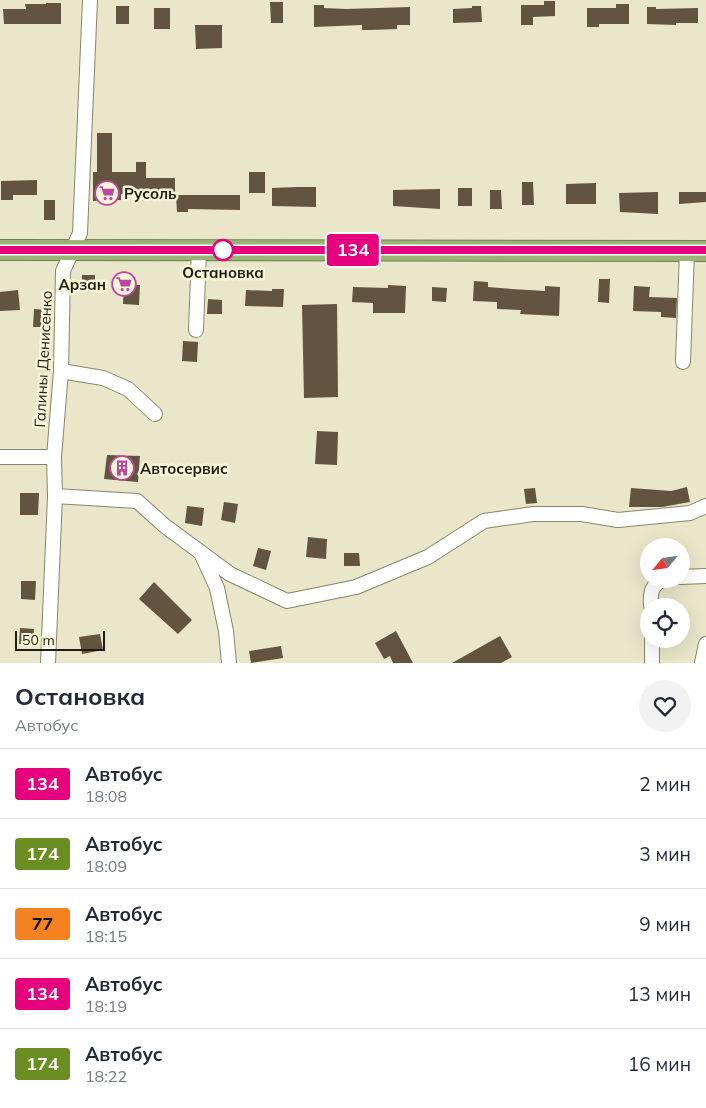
<!DOCTYPE html>
<html lang="ru">
<head>
<meta charset="utf-8">
<style>
	:root { --surface:#fff; --page:#f2f2f3; --text:#1f2937; --muted:#747a83; --line:#e0e1e3 }
	body { margin:0; font-family:Mulish,sans-serif; background:var(--page); color:var(--text); height:100vh; display:flex; flex-direction:column; font-size:19px; white-space:nowrap }
	* { box-sizing:border-box; margin:0 }
	p { font-size:16px; color:var(--muted) }
	.icon { flex:none; width:28px; height:28px; fill:none; stroke:currentColor; stroke-width:2; stroke-linecap:round; stroke-linejoin:round }
	.map { position:relative; height:663px; overflow:hidden }
	.drawer { display:flex; flex-direction:column; background:var(--surface); flex:1 }
	.drawer>* { flex:none }
	.badge { padding:0 10px; border-radius:4px; font-size:18px; line-height:32px }
	.needle { width:32px; rotate:241deg }
	.controls { position:absolute; left:640px; top:538px; display:grid; gap:10px }
	.controls a { display:grid; place-items:center; width:50px; height:50px; border-radius:50%; background:var(--surface); box-shadow:0 5px 20px #0002; font-size:25px }
	.scale { position:absolute; left:15px; bottom:12px; width:90px; box-sizing:border-box; padding-left:5px; border:2px solid #1e1c12; border-top:0; font-size:14px; line-height:18px; white-space:nowrap; color:#1e1c12; -webkit-text-stroke:4px #f7f4d7; paint-order:stroke }
	.map>.badge { position:absolute; translate:-50% -50%; box-shadow:0 0 0 2px #fff }
	.round { display:grid; place-items:center; flex:none; width:52px; height:52px; border-radius:26px; background:var(--page) }
	.overview { display:flex; align-items:center; justify-content:space-between; height:85px; padding:0 15px }
	h1 { font-size:24px; font-weight:700; line-height:38px }
	ul { padding:0; list-style:none }
	li { display:flex; align-items:center; gap:15px; height:70px; padding:0 15px; border-top:1px solid var(--line) }
	li div { flex:1 }
	li b { display:block; font-size:19px }
	li em { font-style:normal }
	li .badge { min-width:55px; font-weight:700; text-align:center }
	.map>svg:first-child { display:block }
	.building { fill:#62543e }
	.lines { fill:none; stroke-linecap:round; stroke-linejoin:round }
	.minor-casing { stroke:#88856b; stroke-width:16 }
	.highway-casing { stroke:#6f7f52; stroke-width:22 }
	.minor { stroke:#fff; stroke-width:14 }
	.highway { stroke:#9ab475; stroke-width:20 }
	.line-casing { stroke:#fff; stroke-width:11 }
	.line { stroke:#e6007e; stroke-width:8 }
	.stop-dot { fill:#fff; stroke:#e6007e; stroke-width:2.5 }
	.labels { text-anchor:middle; dominant-baseline:central; stroke-width:5; stroke-linejoin:round; paint-order:stroke }
	.poi-label { font-size:15px; font-weight:bold; fill:#1e1c12; stroke:#f7f4d7; text-anchor:start }
	.stop-label { font-size:15px; font-weight:bold; fill:#1e1c12; stroke:#f7f4d7 }
	.street-label { font-size:15px; fill:#1e1c12; stroke:#f7f4d7 }
</style>
</head>
<body>
<div class="map">
<svg width="706" height="663" viewBox="0 0 706 663">
	<rect width="100%" height="100%" fill="#e9e6ca"/>
	<!-- building -->
	<g class="building">
		<polygon points="544,1 555,1 555,16 533,17 533,25 521,25 521,5 544,5"/>
		<polygon points="270,2 283,2 283,23 271,23"/>
		<polygon points="46,3 61,3 61,24 4,24 3,9 26,9 25,4 46,4"/>
		<polygon points="616,4 629,4 629,24 599,24 599,27 587,27 587,8 616,8"/>
		<polygon points="314,5 324,5 324,8 346,9 410,7 410,25 397,25 397,29 371,30 362,30 362,25 314,27"/>
		<rect x="116" y="6" width="13" height="18"/>
		<polygon points="472,6 481,6 482,22 453,23 453,9 472,8"/>
		<polygon points="647,7 656,7 656,9 698,8 698,23 676,23 676,25 647,24"/>
		<rect x="154" y="8" width="16" height="21"/>
		<polygon points="195,25 222,25 222,48 196,49"/>
		<polygon points="97,133 112,133 112,172 136,172 136,162 146,162 146,178 175,178 175,192 121,194 121,200 93,201 93,172 97,172"/>
		<rect x="249" y="172" width="16" height="21"/>
		<polygon points="37,180 37,195 13,195 13,200 1,200 1,181"/>
		<polygon points="522,182 533,182 534,205 522,205"/>
		<polygon points="596,183 596,204 566,204 566,184"/>
		<polygon points="297,187 316,187 316,207 272,206 272,188"/>
		<rect x="458" y="188" width="14" height="18"/>
		<polygon points="440,189 440,209 393,206 393,190"/>
		<polygon points="490,190 501,190 502,209 490,209"/>
		<polygon points="658,192 658,214 620,212 619,193"/>
		<polygon points="679,192 706,192 706,202 679,204"/>
		<polygon points="176,195 240,195 240,210 188,209 188,212 177,212"/>
		<rect x="44" y="200" width="11" height="20"/>
		<polygon points="82,275 95,275 95,285 82,284"/>
		<polygon points="599,279 610,279 609,303 598,302"/>
		<polygon points="474,281 488,282 488,287 512,289 545,291 545,286 560,287 559,316 520,314 521,310 497,309 497,302 473,301"/>
		<polygon points="124,284 140,285 139,305 123,304"/>
		<polygon points="388,285 406,286 405,313 373,313 373,303 352,302 353,287 388,288"/>
		<polygon points="634,286 650,287 649,297 677,298 676,318 661,317 661,312 633,311"/>
		<polygon points="432,287 447,288 446,302 432,301"/>
		<polygon points="272,289 284,289 283,307 245,306 246,290 272,291"/>
		<polygon points="18,290 20,310 0,311 0,292"/>
		<polygon points="208,299 222,300 222,314 207,314"/>
		<polygon points="337,304 338,397 304,398 302,305"/>
		<polygon points="34,309 48,310 48,327 33,327"/>
		<polygon points="183,341 198,342 197,362 182,361"/>
		<polygon points="317,431 338,432 337,465 315,464"/>
		<polygon points="107,455 140,456 138,482 104,479"/>
		<polygon points="687,487 690,502 662,507 629,507 631,488 671,491"/>
		<polygon points="535,488 537,503 526,504 524,489"/>
		<polygon points="20,493 39,493 38,515 20,515"/>
		<polygon points="224,502 238,504 235,523 221,520"/>
		<polygon points="187,506 204,508 202,526 185,523"/>
		<polygon points="308,537 327,539 326,559 306,557"/>
		<polygon points="258,548 271,551 266,570 253,566"/>
		<polygon points="344,553 359,553 360,566 344,566"/>
		<polygon points="21,581 36,581 35,600 21,599"/>
		<polygon points="154,582 192,620 178,634 139,599"/>
		<polygon points="20,628 34,629 33,644 19,644"/>
		<polygon points="396,631 413,663 393,663 390,656 384,659 375,643"/>
		<polygon points="100,634 103,650 82,654 79,637"/>
		<polygon points="500,636 512,657 501,663 452,663"/>
		<polygon points="281,646 283,658 251,663 249,651"/>
	</g>
	<g class="lines">
		<!-- minor casing -->
		<g class="minor-casing">
			<g id="minor">
				<polyline points="196,330 199,250"/>
				<polyline points="683,362 687,251"/>
				<polyline points="61,371 103,378 128,389 155,414"/>
				<polyline points="0,457 54,457"/>
				<polyline points="55,496 137,501 165,526 230,574 287,601 356,587 428,557 484,521 533,514 582,514 618,520 690,513 706,506"/>
				<polyline points="201,553 217,588 226,631 229,663"/>
				<polyline points="681,577 706,576"/>
				<path d="M651,606c-1,-13 0,-21 13,-27"/>
				<polyline points="652,639 652,663"/>
				<polyline points="48,663 55,496 54,457 61,371 63,271 80,233 90,0"/>
				<polyline points="702,663 706,644"/>
			</g>
		</g>
		<!-- highway casing -->
		<g class="highway-casing">
			<polyline id="highway" points="0,250 706,251"/>
		</g>
		<!-- minor -->
		<use href="#minor" class="minor"/>
		<!-- highway -->
		<use href="#highway" class="highway"/>
	</g>
	<g class="lines">
		<!-- line casing -->
		<g class="line-casing">
			<polyline id="line" points="0,250 706,250"/>
		</g>
		<!-- line -->
		<use href="#line" class="line"/>
	</g>
	<!-- icons -->
	<defs>
		<g id="supermarket-ring" transform="scale(1.25)"><circle r="9.5" fill="#f7f4d7" stroke="#bd479e" stroke-width="1.5"/><path d="M-6-5.5h2.5l.6 2H6L4.5 2H-2.5L-4.4-4H-6ZM-1.5 3.2a1.3 1.3 0 1 0 .1 0ZM3 3.2a1.3 1.3 0 1 0 .1 0Z" fill="#bd479e"/></g>
		<g id="building-ring" transform="scale(1.25)"><circle r="9.5" fill="#f7f4d7" stroke="#bd479e" stroke-width="1.5"/><path d="M-4-6H4V6H1V3H-1V6H-4ZM-2.5-4.3h1.7v1.8h-1.7ZM.8-4.3h1.7v1.8H.8ZM-2.5-1h1.7V.8h-1.7ZM.8-1h1.7V.8H.8Z" fill="#bd479e"/></g>
	</defs>
	<g fill-rule="evenodd">
		<use href="#supermarket-ring" x="107" y="193"/>
		<use href="#supermarket-ring" x="124" y="284"/>
		<use href="#building-ring" x="122" y="468"/>
	</g>
	<!-- markers -->
	<circle class="stop-dot" cx="223" cy="250" r="10"/>
	<g class="labels">
		<!-- poi labels -->
		<g class="poi-label">
			<text x="124" y="193">Русоль</text>
			<text x="106" y="284" text-anchor="end">Арзан</text>
			<text x="140" y="468">Автосервис</text>
		</g>
		<!-- stop labels -->
		<g class="stop-label">
			<text x="223" y="272">Остановка</text>
		</g>
		<!-- street labels -->
		<g class="street-label">
			<text transform="translate(43 359) rotate(-87)">Галины Денисенко</text>
		</g>
	</g>
</svg>
<div class="controls">
<a><svg class="needle" viewBox="-14 -14 28 28"><path d="M0-13l5 13h-10z" fill="#e53935"/><path d="M0 13l5-13h-10z" fill="#747a83"/></svg></a>
<a><svg class="icon" aria-label="locate" viewBox="0 0 24 24"><circle cx="12" cy="12" r="6"/><path d="M12 2v4M12 18v4M2 12h4M18 12h4"/></svg></a>
</div>
<div class="scale">50 m</div>
<b class="badge" style="left:353px;top:250px;background:#e6007e;color:#fff">134</b>
</div>
<section class="drawer">
<div class="overview"><div><h1>Остановка</h1><p>Автобус</p></div><a class="round"><svg class="icon" aria-label="heart" viewBox="0 0 24 24"><path d="M12 20l-8-8c-3-5 5-10 8-4 3-6 11-1 8 4z"/></svg></a></div>
<ul>
<li><span class="badge" style="background:#e6007e;color:#fff">134</span><div><b>Автобус</b><p>18:08</p></div><em>2 мин</em></li>
<li><span class="badge" style="background:#6b8e23;color:#fff">174</span><div><b>Автобус</b><p>18:09</p></div><em>3 мин</em></li>
<li><span class="badge" style="background:#f58220;color:#111">77</span><div><b>Автобус</b><p>18:15</p></div><em>9 мин</em></li>
<li><span class="badge" style="background:#e6007e;color:#fff">134</span><div><b>Автобус</b><p>18:19</p></div><em>13 мин</em></li>
<li><span class="badge" style="background:#6b8e23;color:#fff">174</span><div><b>Автобус</b><p>18:22</p></div><em>16 мин</em></li>
</ul>
</section>
</body>
</html>
